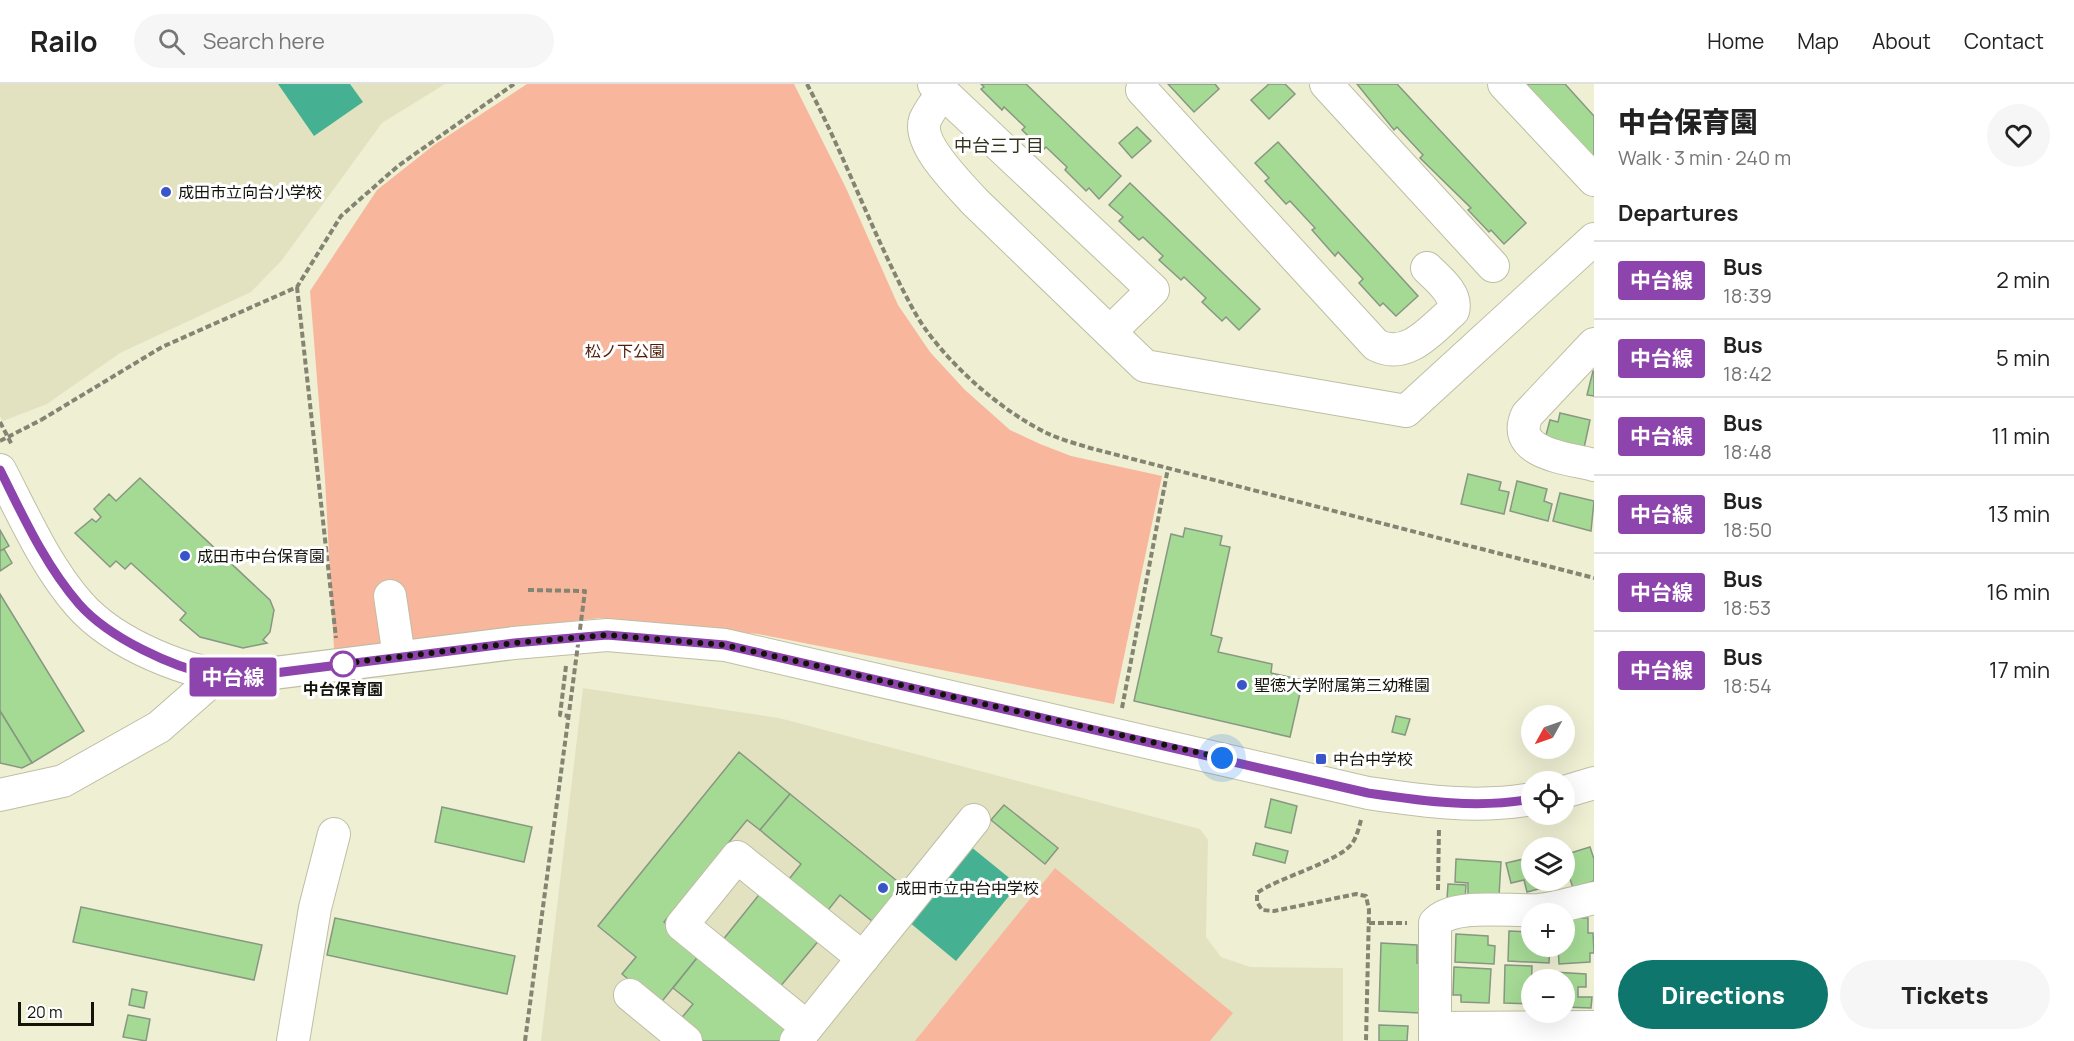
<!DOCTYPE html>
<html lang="en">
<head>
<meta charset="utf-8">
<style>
	:root { --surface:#fff; --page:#f6f6f6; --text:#222; --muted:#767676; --line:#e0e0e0; --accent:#0f766e }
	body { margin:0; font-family:Manrope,"Noto Sans JP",sans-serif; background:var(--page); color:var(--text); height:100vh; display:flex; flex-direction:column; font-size:22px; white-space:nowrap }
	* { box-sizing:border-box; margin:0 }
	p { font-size:20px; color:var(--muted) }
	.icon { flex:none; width:33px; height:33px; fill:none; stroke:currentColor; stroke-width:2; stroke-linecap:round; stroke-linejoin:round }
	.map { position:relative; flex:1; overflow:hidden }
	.sheet { display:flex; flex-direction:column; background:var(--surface); width:480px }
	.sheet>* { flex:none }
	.badge { padding:0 12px; border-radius:4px; font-size:21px; line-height:39px }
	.needle { width:39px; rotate:230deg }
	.fabs { position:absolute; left:1521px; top:621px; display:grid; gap:12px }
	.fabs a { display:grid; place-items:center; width:54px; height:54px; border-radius:50%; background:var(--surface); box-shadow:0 6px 24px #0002; font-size:30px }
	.scale { position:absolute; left:18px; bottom:15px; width:76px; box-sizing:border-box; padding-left:6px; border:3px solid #13130a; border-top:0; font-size:16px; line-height:21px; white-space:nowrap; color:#13130a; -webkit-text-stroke:4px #fff; paint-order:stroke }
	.you { position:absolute; width:30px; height:30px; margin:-15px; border:4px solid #fff; border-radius:50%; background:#1a73e8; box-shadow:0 0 0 9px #1a73e833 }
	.map>.badge { position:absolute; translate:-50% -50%; box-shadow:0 0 0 3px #fff }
	h2 { padding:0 24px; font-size:22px; line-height:54px }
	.round { display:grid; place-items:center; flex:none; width:63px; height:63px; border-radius:32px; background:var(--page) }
	.summary { display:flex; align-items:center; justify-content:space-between; height:102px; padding:0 24px }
	h1 { font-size:28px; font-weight:800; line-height:45px }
	.cta { display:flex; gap:12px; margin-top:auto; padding:12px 24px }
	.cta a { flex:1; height:69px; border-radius:36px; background:var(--accent); color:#fff; font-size:24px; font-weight:800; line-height:69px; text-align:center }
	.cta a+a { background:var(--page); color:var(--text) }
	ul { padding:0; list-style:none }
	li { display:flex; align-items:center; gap:18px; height:78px; padding:0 24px; border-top:2px solid var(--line) }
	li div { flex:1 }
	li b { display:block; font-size:22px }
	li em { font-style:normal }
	li .badge { min-width:66px; font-weight:700; text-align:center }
	header { display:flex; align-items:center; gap:36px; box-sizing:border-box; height:84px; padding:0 30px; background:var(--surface); border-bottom:2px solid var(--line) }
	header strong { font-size:28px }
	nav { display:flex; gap:33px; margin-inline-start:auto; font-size:21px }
	.search { width:420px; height:54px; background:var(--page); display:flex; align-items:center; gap:15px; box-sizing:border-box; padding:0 21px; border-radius:33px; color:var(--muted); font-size:22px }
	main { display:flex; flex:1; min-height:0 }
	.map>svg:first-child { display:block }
	.built { fill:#e3e2c0 }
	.green { fill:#f8b69d }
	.water { fill:#45b192 }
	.building { fill:#a5da95; stroke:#879782; stroke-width:1.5 }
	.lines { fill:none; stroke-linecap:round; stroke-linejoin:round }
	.minor-casing { stroke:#bfbea5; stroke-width:34 }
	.path { stroke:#848472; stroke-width:4; stroke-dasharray:6 3; stroke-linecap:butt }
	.minor { stroke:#fff; stroke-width:32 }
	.path-bridge { stroke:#848472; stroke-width:4; stroke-dasharray:6 3; stroke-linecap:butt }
	.line-casing { stroke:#fff; stroke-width:14 }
	.line { stroke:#8e44ad; stroke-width:9 }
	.walk { stroke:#13130a; stroke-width:6; stroke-dasharray:0 10.8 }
	.poi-dot { fill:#3856c8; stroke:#fff; stroke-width:2 }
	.stop-dot { fill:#fff; stroke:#8e44ad; stroke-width:3 }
	.labels { text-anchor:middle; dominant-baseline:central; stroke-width:6; stroke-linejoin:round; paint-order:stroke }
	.poi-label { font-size:16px; fill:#13130a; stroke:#fff; text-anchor:start }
	.park-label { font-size:16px; fill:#501d07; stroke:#fff }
	.stop-label { font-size:16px; font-weight:bold; fill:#13130a; stroke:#fff }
	.neighbourhood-label { font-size:18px; fill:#35341f; stroke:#fff }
</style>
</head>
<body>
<header>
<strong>Railo</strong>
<div class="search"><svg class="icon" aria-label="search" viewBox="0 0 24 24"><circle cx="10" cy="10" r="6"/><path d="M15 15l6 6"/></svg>Search here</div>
<nav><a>Home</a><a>Map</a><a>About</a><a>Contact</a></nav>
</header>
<main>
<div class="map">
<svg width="1594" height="957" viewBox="0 0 1594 957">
	<rect width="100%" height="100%" fill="#efefd4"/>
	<!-- built -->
	<g class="built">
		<polygon points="0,0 445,0 382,39 282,176 251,208 120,269 47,320 3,337 0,332"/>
		<polygon points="583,604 779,634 1200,745 1208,756 1206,853 1221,873 1250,883 1343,884 1343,957 541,957"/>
	</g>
	<!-- green -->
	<g class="green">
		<polygon points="527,0 794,0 846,104 898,221 930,268 965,306 1010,346 1040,360 1071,372 1162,392 1114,620 758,550 600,534 334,565 325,395 310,207 377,106 434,61"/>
		<polygon points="1055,784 1233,929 1210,957 915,957"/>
	</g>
	<!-- water -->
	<g class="water">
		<polygon points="278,0 350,0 363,18 314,52"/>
		<polygon points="970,762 1018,801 956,877 909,838"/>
	</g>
	<!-- building -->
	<g class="building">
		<polygon points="981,0 1026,0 1121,92 1099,115 1089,104 1086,107 1065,86 1067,83 1046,63 1043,66 1022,46 1025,43 1004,23 1002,26 981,5 984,3"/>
		<polygon points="1168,0 1215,0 1219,5 1194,28"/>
		<polygon points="1269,0 1285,0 1295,10 1269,35 1251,16"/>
		<polygon points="1357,0 1397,0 1526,139 1504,160 1491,146 1489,148 1468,126 1471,124 1420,74 1423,71 1397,43 1394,46"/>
		<polygon points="1518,0 1565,0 1594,32 1594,77"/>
		<polygon points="1137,43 1151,57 1132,74 1119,59"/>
		<polygon points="1278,58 1418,212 1396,232 1383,219 1380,222 1359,199 1363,195 1338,168 1335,172 1312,146 1315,144 1290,117 1286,120 1265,97 1269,94 1255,79"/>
		<polygon points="1130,99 1260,225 1239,246 1226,233 1222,237 1202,218 1206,214 1184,193 1181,196 1159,176 1163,172 1143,153 1139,156 1119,137 1123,133 1109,121"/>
		<polygon points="1593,287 1594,287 1594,312 1587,311"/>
		<polygon points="1560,329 1590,336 1584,364 1545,355 1550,336 1558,338"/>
		<polygon points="1468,390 1501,398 1499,406 1509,408 1504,430 1461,420"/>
		<polygon points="140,394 270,516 274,526 270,548 263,556 267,559 243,564 200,553 180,536 186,529 131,479 125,485 116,477 110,483 75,449 92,435 96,438 101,433 94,425 109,410 116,417"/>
		<polygon points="1517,397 1547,405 1544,417 1552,420 1548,437 1510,427"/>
		<polygon points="1560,409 1594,417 1591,447 1553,437"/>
		<polygon points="1185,444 1222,452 1220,461 1230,463 1211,551 1222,554 1218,568 1272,580 1271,589 1303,596 1290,653 1134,617 1171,450 1183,453"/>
		<polygon points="0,446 9,462 0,467"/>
		<polygon points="4,465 12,479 0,487 0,467"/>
		<polygon points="0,510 84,647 32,679 0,627"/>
		<polygon points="0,627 32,679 22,684 0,679"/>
		<polygon points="1396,632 1410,635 1405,651 1392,648"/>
		<polygon points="739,668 790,710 760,746 747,736 664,838 701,869 659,921 622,890 636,873 598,842"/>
		<polygon points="790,710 907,805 878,842 840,811 825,830 786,799 801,780 760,746"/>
		<polygon points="1271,715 1297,722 1291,749 1265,743"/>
		<polygon points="1004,721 1058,764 1045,780 991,736"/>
		<polygon points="442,723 532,743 524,778 435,758"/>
		<polygon points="1256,759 1288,767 1285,779 1253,771"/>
		<polygon points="1590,763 1594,775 1594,797 1573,804 1569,792 1564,793 1564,771"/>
		<polygon points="1532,773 1532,796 1549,796 1550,802 1527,808 1524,796 1511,799 1506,779"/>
		<polygon points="1456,775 1501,778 1499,812 1468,810 1468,799 1455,798"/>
		<polygon points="1448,800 1466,801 1465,816 1447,815"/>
		<polygon points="762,807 820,855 779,904 722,857"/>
		<polygon points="81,823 262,861 254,896 73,858"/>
		<polygon points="335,834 515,872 507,910 327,871"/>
		<polygon points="1569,834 1588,834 1588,849 1593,849 1594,869 1590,869 1590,878 1559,880 1558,862 1564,862 1564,841 1569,840"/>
		<polygon points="1509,847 1532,848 1532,862 1550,862 1549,879 1508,877"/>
		<polygon points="1456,850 1488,852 1488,861 1495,862 1494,880 1455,878"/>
		<polygon points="1381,859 1417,861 1417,879 1422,879 1420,929 1379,927"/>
		<polygon points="701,869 797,946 788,957 703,957 679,937 693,920 673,904"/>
		<polygon points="1505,881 1532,882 1531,920 1504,919"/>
		<polygon points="1454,883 1491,885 1489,919 1461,918 1461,911 1453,911"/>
		<polygon points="1553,888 1586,890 1586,903 1578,903 1578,913 1592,913 1591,924 1564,923 1564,896 1553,896"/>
		<polygon points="132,905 147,908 144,924 129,921"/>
		<polygon points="128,931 150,935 146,957 123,953"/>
		<polygon points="1379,941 1408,942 1407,957 1379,957"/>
	</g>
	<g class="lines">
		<!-- minor casing -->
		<g class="minor-casing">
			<g id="minor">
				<polyline points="934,0 1153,206 1110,248"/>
				<polyline points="1326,0 1493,182"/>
				<polyline points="1504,0 1594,96"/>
				<path d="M1142,6l234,255c31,16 55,-15 77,-34 5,-17 -15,-32 -26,-43"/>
				<path d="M943,8c-6,9 -14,19 -18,28 -8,24 34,64 49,81l171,165 261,45 188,-172"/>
				<path d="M1594,260l-67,71c-18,39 41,43 67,50"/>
				<path d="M0,386c24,46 45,95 79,134 35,40 111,72 163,73l272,-34 93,-8 118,10 643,148c55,8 108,16 164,6"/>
				<polyline points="390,512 399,573"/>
				<polyline points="1564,708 1594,699"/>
				<polyline points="0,711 63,697 159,643 216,593"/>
				<polyline points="630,911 686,957"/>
				<polyline points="807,943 682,841 737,773 863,874"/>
				<polyline points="1435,944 1594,943"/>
				<polyline points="293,957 315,824 334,750"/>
				<polyline points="796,957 974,736"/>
				<path d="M1435,957v-118c18,-21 76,-11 104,-13 18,-2 37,-8 55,-12"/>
			</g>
		</g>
		<!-- path -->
		<g class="path">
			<path d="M807,0c39,74 67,154 107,227 26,47 88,102 137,124 12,5 26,9 39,13l504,130"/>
			<polyline points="297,203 336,554"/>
			<polyline points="41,336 162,263 297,203 341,132 398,82 514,0"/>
			<polyline points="0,338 12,361"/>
			<polyline points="566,582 560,631 569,632"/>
			<polyline points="1122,624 1168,384"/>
			<path d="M1361,736c-2,7 -4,16 -8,22 -11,19 -74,35 -96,51v9l5,8 12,1 82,-17 10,2 3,14 -3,131"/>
			<polyline points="1438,806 1439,744"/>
			<polyline points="1369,839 1407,839"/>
			<polyline points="525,957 569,629"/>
		</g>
		<!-- minor -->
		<use href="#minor" class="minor"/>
		<!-- path-bridge -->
		<g class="path-bridge">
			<polyline points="0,357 41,336"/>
			<polyline points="528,506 585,507 569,629"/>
		</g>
	</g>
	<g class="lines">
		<!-- line casing -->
		<g class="line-casing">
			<path id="line" d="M0,386c23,46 45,95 79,134 30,34 93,63 136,72 9,2 19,1 28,1l271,-34 93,-8 118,10 643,148c55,8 109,16 164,6"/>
		</g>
		<!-- line -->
		<use href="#line" class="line"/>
		<!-- walk -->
		<polyline class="walk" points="343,580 339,580 514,559 607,551 725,561 1222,674"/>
	</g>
	<!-- markers -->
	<g class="poi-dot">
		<circle cx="166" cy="108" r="6"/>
		<circle cx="185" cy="472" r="6"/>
		<circle cx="1242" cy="601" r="6"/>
		<rect x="1315" y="669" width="12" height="12" rx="3"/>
		<circle cx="883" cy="804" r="6"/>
	</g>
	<circle class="stop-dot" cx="343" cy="580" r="12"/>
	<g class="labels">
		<!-- poi labels -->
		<g class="poi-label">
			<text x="178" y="108">成田市立向台小学校</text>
			<text x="197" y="472">成田市中台保育園</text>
			<text x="1254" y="601">聖徳大学附属第三幼稚園</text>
			<text x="1333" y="675">中台中学校</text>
			<text x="895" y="804">成田市立中台中学校</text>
		</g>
		<!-- park labels -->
		<g class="park-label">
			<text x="625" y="267">松ノ下公園</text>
		</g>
		<!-- stop labels -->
		<g class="stop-label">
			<text x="343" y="605">中台保育園</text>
		</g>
		<!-- neighbourhood labels -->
		<g class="neighbourhood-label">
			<text x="999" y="61">中台三丁目</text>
		</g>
	</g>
</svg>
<div class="fabs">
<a><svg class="needle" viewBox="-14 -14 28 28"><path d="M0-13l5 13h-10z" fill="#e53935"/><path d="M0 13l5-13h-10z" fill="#767676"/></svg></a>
<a><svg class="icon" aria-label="locate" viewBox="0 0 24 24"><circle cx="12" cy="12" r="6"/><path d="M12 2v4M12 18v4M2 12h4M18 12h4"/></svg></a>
<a><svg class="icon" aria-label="layers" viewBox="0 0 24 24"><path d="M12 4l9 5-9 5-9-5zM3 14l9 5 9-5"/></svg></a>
<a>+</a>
<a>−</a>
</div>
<div class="scale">20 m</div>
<div class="you" style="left:1222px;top:674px"></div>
<b class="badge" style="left:233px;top:593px;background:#8e44ad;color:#fff">中台線</b>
</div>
<section class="sheet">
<div class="summary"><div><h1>中台保育園</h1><p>Walk · 3 min · 240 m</p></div><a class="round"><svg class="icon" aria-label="heart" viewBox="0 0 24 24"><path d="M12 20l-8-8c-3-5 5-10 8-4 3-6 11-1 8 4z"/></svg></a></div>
<h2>Departures</h2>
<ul>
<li><span class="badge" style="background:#8e44ad;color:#fff">中台線</span><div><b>Bus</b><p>18:39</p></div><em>2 min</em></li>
<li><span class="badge" style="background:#8e44ad;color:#fff">中台線</span><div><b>Bus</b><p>18:42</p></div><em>5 min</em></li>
<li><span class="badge" style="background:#8e44ad;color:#fff">中台線</span><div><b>Bus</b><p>18:48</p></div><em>11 min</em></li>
<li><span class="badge" style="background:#8e44ad;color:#fff">中台線</span><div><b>Bus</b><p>18:50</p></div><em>13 min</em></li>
<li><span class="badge" style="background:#8e44ad;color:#fff">中台線</span><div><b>Bus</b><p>18:53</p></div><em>16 min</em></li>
<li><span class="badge" style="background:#8e44ad;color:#fff">中台線</span><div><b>Bus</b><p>18:54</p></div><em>17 min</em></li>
</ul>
<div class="cta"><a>Directions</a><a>Tickets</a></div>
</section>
</main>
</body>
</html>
